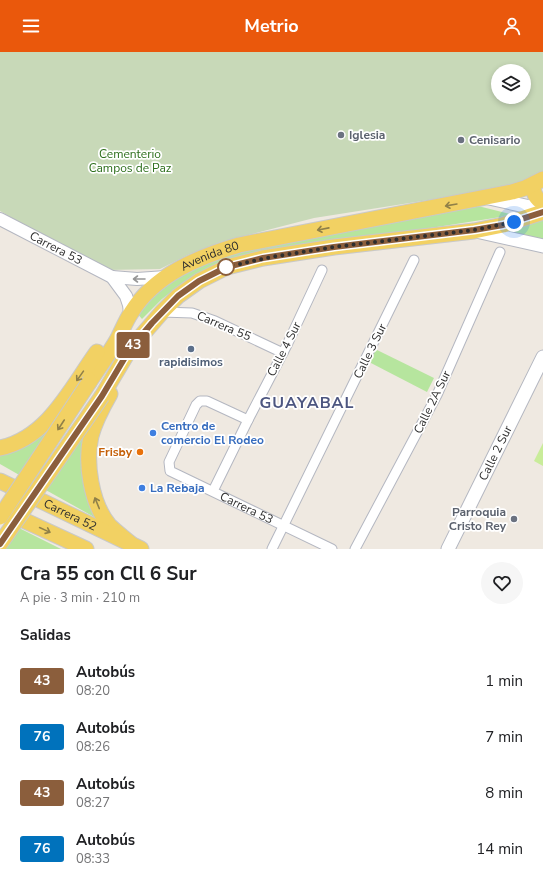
<!DOCTYPE html>
<html lang="es">
<head>
<meta charset="utf-8">
<style>
	:root { --surface:#fff; --page:#f6f6f6; --text:#202124; --muted:#757577; --accent:#ea580c }
	body { margin:0; font-family:"Nunito Sans",sans-serif; background:var(--page); color:var(--text); height:100vh; display:flex; flex-direction:column; font-size:15px; white-space:nowrap }
	* { box-sizing:border-box; margin:0 }
	p { font-size:13px; color:var(--muted) }
	.icon { flex:none; width:22px; height:22px; fill:none; stroke:currentColor; stroke-width:2; stroke-linecap:round; stroke-linejoin:round }
	.map { position:relative; height:497px; overflow:hidden }
	.sheet { display:flex; flex-direction:column; background:var(--surface); flex:1 }
	.sheet>* { flex:none }
	.badge { padding:0 8px; border-radius:3px; font-size:14px; line-height:26px }
	.controls { position:absolute; left:491px; top:12px; display:grid; gap:8px }
	.controls a { display:grid; place-items:center; width:40px; height:40px; border-radius:50%; background:var(--surface); box-shadow:0 2px 6px #0003; font-size:20px }
	.you { position:absolute; width:20px; height:20px; margin:-10px; border:3px solid #fff; border-radius:50%; background:#1a73e8; box-shadow:0 0 0 6px #1a73e833 }
	.map>.badge { position:absolute; translate:-50% -50%; box-shadow:0 0 0 2px #fff }
	h2 { padding:0 20px; font-size:15px; line-height:36px }
	.round { display:grid; place-items:center; flex:none; width:42px; height:42px; border-radius:21px; background:var(--page) }
	.headline { display:flex; align-items:center; justify-content:space-between; height:68px; padding:0 20px }
	h1 { font-size:19px; font-weight:700; line-height:30px }
	ul { padding:0; list-style:none }
	li { display:flex; align-items:center; gap:12px; height:56px; padding:0 20px }
	li div { flex:1 }
	li b { display:block; font-size:15px }
	li em { font-style:normal }
	li .badge { min-width:44px; font-weight:700; text-align:center }
	header { display:flex; justify-content:space-between; align-items:center; height:52px; padding:0 20px; background:var(--accent); color:#fff; font-size:18px; font-weight:700 }
	.map>svg:first-child { display:block }
	.green { fill:#b6e59e }
	.cemetery { fill:#c8d9b8; fill-rule:evenodd }
	.pitch { fill:#c9ec9a }
	.lines { fill:none; stroke-linecap:round; stroke-linejoin:round }
	.minor-casing { stroke:#b4b7c1; stroke-width:11 }
	.tertiary-casing { stroke:#b4b7c1; stroke-width:14 }
	.secondary-casing { stroke:#b4b7c1; stroke-width:15 }
	.primary-casing { stroke:#c9c9c9; stroke-width:17 }
	.minor { stroke:#fff; stroke-width:9 }
	.tertiary { stroke:#fff; stroke-width:12 }
	.secondary { stroke:#fff; stroke-width:13 }
	.primary { stroke:#f2d163; stroke-width:15 }
	.primary-bridge-casing { stroke:#c9c9c9; stroke-width:17; stroke-linecap:butt }
	.primary-bridge { stroke:#f2d163; stroke-width:15 }
	.oneway { stroke:#908048 }
	.oneway2 { stroke:#969696 }
	.line-casing { stroke:#fff; stroke-width:9 }
	.line { stroke:#8b5e3c; stroke-width:6 }
	.walk { stroke:#2e2e2e; stroke-width:4; stroke-dasharray:0 7.2 }
	.worship-dot { fill:#6b7280; stroke:#fff; stroke-width:1.5 }
	.stop-dot { fill:#fff; stroke:#8b5e3c; stroke-width:2 }
	.service-dot { fill:#5c6f8a; stroke:#fff; stroke-width:1.5 }
	.shop-dot { fill:#3f7fe0; stroke:#fff; stroke-width:1.5 }
	.food-dot { fill:#e8710a; stroke:#fff; stroke-width:1.5 }
	.labels { text-anchor:middle; dominant-baseline:central; stroke-width:3.5; stroke-linejoin:round; paint-order:stroke }
	.worship-label { font-size:12px; font-weight:bold; fill:#5b616d; stroke:#fff; text-anchor:start }
	.park-label { font-size:12px; fill:#2c6e1b; stroke:#fff }
	.street-label { font-size:12px; fill:#2e2e2e; stroke:#fff }
	.service-label { font-size:12px; font-weight:bold; fill:#4e5e75; stroke:#fff }
	.shop-label { font-size:12px; font-weight:bold; fill:#366cbe; stroke:#fff; text-anchor:start }
	.food-label { font-size:12px; font-weight:bold; fill:#c56008; stroke:#fff; text-anchor:end }
	.district-label { font-size:16px; font-weight:bold; letter-spacing:1px; fill:#4d5680; stroke:#fff }
</style>
</head>
<body>
<header><svg class="icon" aria-label="menu" viewBox="0 0 24 24"><path d="M4 6h16M4 12h16M4 18h16"/></svg>Metrio<svg class="icon" aria-label="person" viewBox="0 0 24 24"><circle cx="12" cy="8" r="4"/><path d="M4 21q1-7 8-7t8 7"/></svg></header>
<div class="map">
<svg width="543" height="497" viewBox="0 0 543 497">
	<rect width="100%" height="100%" fill="#efe9e1"/>
	<!-- green -->
	<g class="green">
		<polygon points="478,154 514,163 405,180 204,219 180,233 162,247 142,267 137,261 164,231 194,213 239,199"/>
		<polygon points="543,165 543,188 504,182"/>
		<polygon points="375,297 434,326 427,340 369,310"/>
		<polygon points="92,366 96,466 44,437"/>
		<polygon points="55,370 21,424 0,412 0,402"/>
		<polygon points="17,475 61,497 2,497"/>
	</g>
	<!-- cemetery -->
	<path class="cemetery" d="M0,0h543v121l-5,4 -33,11 -191,30 -93,24 -31,12 -30,15 -53,1 -18,-8 -89,-51zM498,19h26v26h-26z"/>
	<!-- pitch -->
	<polygon class="pitch" points="543,391 543,414 534,409"/>
	<g class="lines">
		<!-- minor casing -->
		<g class="minor-casing">
			<g id="minor">
				<polyline points="162,260 192,261 215,269 283,301"/>
				<path id="s1" d="M248,368l-41,-19h-7l-4,4 -27,57 1,9 162,78"/>
				<polyline points="213,439 248,368 287,293 322,218"/>
				<polyline points="272,497 414,208"/>
				<polyline points="355,497 437,343 500,200"/>
			</g>
		</g>
		<!-- tertiary casing -->
		<g class="tertiary-casing">
			<g id="tertiary">
				<path id="s2" d="M0,167l112,58 14,19 3,9 1,8"/>
				<polyline points="112,225 137,227 166,225"/>
			</g>
		</g>
		<!-- secondary casing -->
		<g class="secondary-casing">
			<g id="secondary">
				<polyline points="489,146 543,158"/>
				<polyline points="476,179 543,194"/>
				<path id="s3" d="M448,497l95,-192"/>
			</g>
		</g>
		<!-- primary casing -->
		<g class="primary-casing">
			<g id="primary">
				<path d="M534,132c-2,8 2,15 9,19"/>
				<path id="s4" d="M90,329c9,-14 19,-27 27,-41 5,-9 8,-18 14,-27 23,-38 67,-56 108,-68l273,-53 13,-4 18,-9"/>
				<path d="M110,342c-8,14 -15,27 -19,42 -6,27 0,67 18,89 6,6 14,12 21,18"/>
				<polyline points="102,344 130,297 162,260 178,244 199,229 227,215 263,206 334,195 474,179 503,173 543,160"/>
				<path d="M0,396c48,-10 71,-60 97,-96"/>
				<path id="s5" d="M0,429l141,68"/>
				<polyline points="6,460 86,497"/>
			</g>
		</g>
		<!-- minor -->
		<use href="#minor" class="minor"/>
		<!-- tertiary -->
		<use href="#tertiary" class="tertiary"/>
		<!-- secondary -->
		<use href="#secondary" class="secondary"/>
		<!-- primary -->
		<use href="#primary" class="primary"/>
		<!-- primary-bridge casing -->
		<g class="primary-bridge-casing">
			<g id="primary-bridge">
				<polyline points="0,465 90,329"/>
				<polyline points="0,492 102,344"/>
			</g>
		</g>
		<!-- primary-bridge -->
		<use href="#primary-bridge" class="primary-bridge"/>
	</g>
	<!-- one-way arrows -->
	<defs><path id="oneway-shaft" d="M-6 0H5M1.5-3L5.5 0L1.5 3" fill="none" stroke-width="1.6" stroke-linecap="round" stroke-linejoin="round"/></defs>
	<g class="oneway">
		<use href="#oneway-shaft" transform="translate(451 153) rotate(170)"/>
		<use href="#oneway-shaft" transform="translate(323 177) rotate(169)"/>
		<use href="#oneway-shaft" transform="translate(80 324) rotate(125)"/>
		<use href="#oneway-shaft" transform="translate(61 373) rotate(123)"/>
		<use href="#oneway-shaft" transform="translate(97 451) rotate(-112)"/>
		<use href="#oneway-shaft" transform="translate(45 478) rotate(25)"/>
	</g>
	<use class="oneway2" href="#oneway-shaft" transform="translate(139 227) rotate(-180)"/>
	<g class="lines">
		<!-- line casing -->
		<g class="line-casing">
			<polyline id="line" points="0,492 102,344 130,297 152,271 178,244 199,229 227,215 263,206 334,195 474,178 503,173 543,160"/>
		</g>
		<!-- line -->
		<use href="#line" class="line"/>
		<!-- walk -->
		<polyline class="walk" points="226,215 271,205 334,195 474,178 514,170"/>
	</g>
	<!-- markers -->
	<g class="worship-dot">
		<circle cx="341" cy="83" r="4"/>
		<circle cx="461" cy="88" r="4"/>
		<circle cx="514" cy="467" r="4"/>
	</g>
	<circle class="stop-dot" cx="226" cy="215" r="8"/>
	<circle class="service-dot" cx="191" cy="297" r="4"/>
	<g class="shop-dot">
		<circle cx="153" cy="381" r="4"/>
		<circle cx="142" cy="436" r="4"/>
	</g>
	<circle class="food-dot" cx="140" cy="400" r="4"/>
	<g class="labels">
		<!-- worship labels -->
		<g class="worship-label">
			<text x="349" y="83">Iglesia</text>
			<text x="469" y="88">Cenisario</text>
			<text x="506" y="460" text-anchor="end">Parroquia<tspan x="506" dy="14">Cristo Rey</tspan></text>
		</g>
		<!-- park labels -->
		<g class="park-label">
			<text x="130" y="102">Cementerio<tspan x="130" dy="14">Campos de Paz</tspan></text>
		</g>
		<!-- street labels -->
		<g class="street-label">
			<text stroke="none"><textPath href="#s2" startOffset="63">Carrera 53</textPath></text>
			<text stroke="none"><textPath href="#s4" startOffset="179">Avenida 80</textPath></text>
			<text transform="translate(224 274) rotate(23)">Carrera 55</text>
			<text transform="translate(284 297) rotate(-63)">Calle 4 Sur</text>
			<text transform="translate(370 299) rotate(-64)">Calle 3 Sur</text>
			<text transform="translate(432 350) rotate(-64)">Calle 2A Sur</text>
			<text stroke="none"><textPath href="#s3" startOffset="107">Calle 2 Sur</textPath></text>
			<text stroke="none"><textPath href="#s1" startOffset="215">Carrera 53</textPath></text>
			<text stroke="none"><textPath href="#s5" startOffset="78">Carrera 52</textPath></text>
		</g>
		<!-- service labels -->
		<g class="service-label">
			<text x="191" y="310">rapidisimos</text>
		</g>
		<!-- shop labels -->
		<g class="shop-label">
			<text x="161" y="374">Centro de<tspan x="161" dy="14">comercio El Rodeo</tspan></text>
			<text x="150" y="436">La Rebaja</text>
		</g>
		<!-- food labels -->
		<g class="food-label">
			<text x="132" y="400">Frisby</text>
		</g>
		<!-- district labels -->
		<g class="district-label">
			<text x="307" y="351">GUAYABAL</text>
		</g>
	</g>
</svg>
<div class="controls">
<a><svg class="icon" aria-label="layers" viewBox="0 0 24 24"><path d="M12 4l9 5-9 5-9-5zM3 14l9 5 9-5"/></svg></a>
</div>
<div class="you" style="left:514px;top:170px"></div>
<b class="badge" style="left:133px;top:293px;background:#8b5e3c;color:#fff">43</b>
</div>
<section class="sheet">
<div class="headline"><div><h1>Cra 55 con Cll 6 Sur</h1><p>A pie · 3 min · 210 m</p></div><a class="round"><svg class="icon" aria-label="heart" viewBox="0 0 24 24"><path d="M12 20l-8-8c-3-5 5-10 8-4 3-6 11-1 8 4z"/></svg></a></div>
<h2>Salidas</h2>
<ul>
<li><span class="badge" style="background:#8b5e3c;color:#fff">43</span><div><b>Autobús</b><p>08:20</p></div><em>1 min</em></li>
<li><span class="badge" style="background:#0072bc;color:#fff">76</span><div><b>Autobús</b><p>08:26</p></div><em>7 min</em></li>
<li><span class="badge" style="background:#8b5e3c;color:#fff">43</span><div><b>Autobús</b><p>08:27</p></div><em>8 min</em></li>
<li><span class="badge" style="background:#0072bc;color:#fff">76</span><div><b>Autobús</b><p>08:33</p></div><em>14 min</em></li>
</ul>
</section>
</body>
</html>
